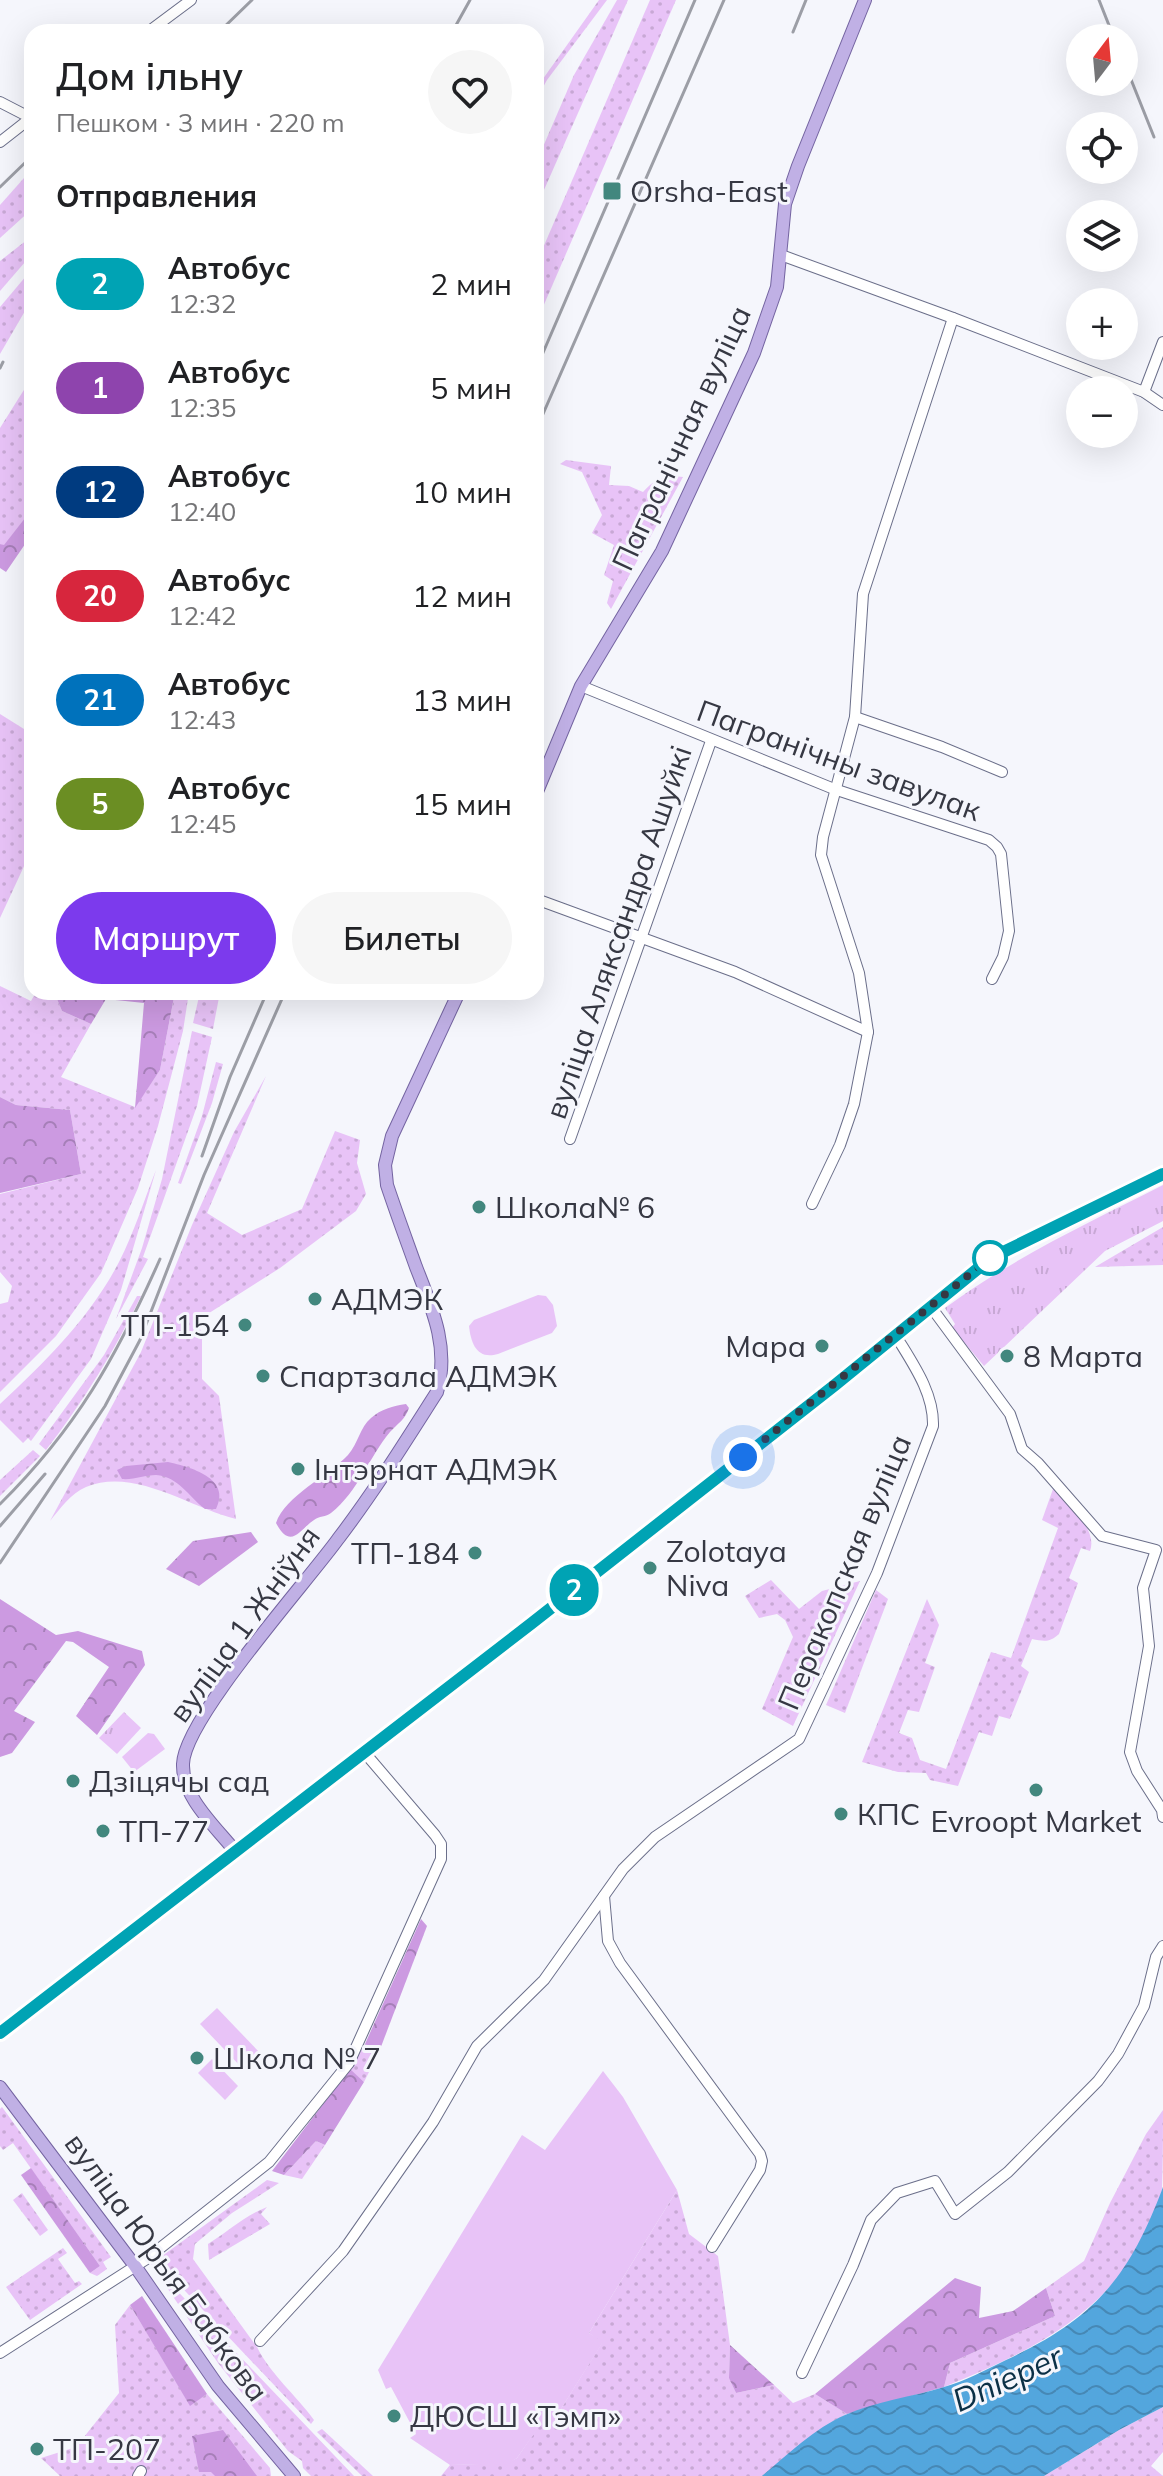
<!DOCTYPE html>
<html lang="ru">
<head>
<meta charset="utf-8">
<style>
	:root { --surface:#fff; --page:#f6f6f6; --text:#202124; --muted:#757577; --accent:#7c3aed }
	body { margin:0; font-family:Mulish,sans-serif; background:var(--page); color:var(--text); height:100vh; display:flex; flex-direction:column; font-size:30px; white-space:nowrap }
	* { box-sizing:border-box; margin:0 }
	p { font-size:26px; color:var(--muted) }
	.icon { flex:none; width:44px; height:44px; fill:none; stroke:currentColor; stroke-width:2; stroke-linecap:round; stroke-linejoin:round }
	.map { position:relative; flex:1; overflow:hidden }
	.panel { position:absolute; left:24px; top:24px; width:520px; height:976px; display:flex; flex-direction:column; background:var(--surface); border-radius:24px; box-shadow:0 8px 32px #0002 }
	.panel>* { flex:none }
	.badge { padding:0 16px; border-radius:26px; font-size:28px; line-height:52px }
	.needle { width:52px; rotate:16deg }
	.buttons { position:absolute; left:1066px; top:24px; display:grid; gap:16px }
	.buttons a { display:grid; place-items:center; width:72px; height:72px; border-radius:50%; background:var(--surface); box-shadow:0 8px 32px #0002; font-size:40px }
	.you { position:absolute; width:40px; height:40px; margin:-20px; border:6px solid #fff; border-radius:50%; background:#1a73e8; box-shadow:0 0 0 12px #1a73e833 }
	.map>.badge { position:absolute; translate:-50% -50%; box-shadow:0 0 0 4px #fff }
	h2 { padding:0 32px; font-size:30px; line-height:72px }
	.round { display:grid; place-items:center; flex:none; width:84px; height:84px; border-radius:42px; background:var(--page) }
	.head { display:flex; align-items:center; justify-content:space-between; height:136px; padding:0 32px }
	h1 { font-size:38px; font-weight:600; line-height:60px }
	.button { display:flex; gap:16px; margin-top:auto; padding:16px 32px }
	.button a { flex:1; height:92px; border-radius:48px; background:var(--accent); color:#fff; font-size:32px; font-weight:600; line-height:92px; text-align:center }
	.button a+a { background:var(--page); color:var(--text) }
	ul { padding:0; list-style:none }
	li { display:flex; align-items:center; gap:24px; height:104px; padding:0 32px }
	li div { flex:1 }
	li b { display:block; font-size:30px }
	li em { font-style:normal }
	li .badge { min-width:88px; font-weight:700; text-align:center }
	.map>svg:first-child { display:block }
	.grass { fill:url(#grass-dots) }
	.forest { fill:url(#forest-crowns) }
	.park { fill:url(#park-tufts) }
	.garden { fill:#e8c3f7 }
	.water { fill:url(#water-waves) }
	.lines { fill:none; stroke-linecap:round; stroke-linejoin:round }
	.minor-casing { stroke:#6b6f8a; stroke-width:12 }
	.major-casing { stroke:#7464a1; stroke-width:14 }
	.minor { stroke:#fff; stroke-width:10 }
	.major { stroke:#c0b0e5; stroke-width:12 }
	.rail { stroke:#9c9ea6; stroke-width:3 }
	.line-casing { stroke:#fff; stroke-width:18 }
	.line { stroke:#00a3b4; stroke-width:12 }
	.walk { stroke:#363843; stroke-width:8; stroke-dasharray:0 14.4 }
	.poi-dot { fill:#42877e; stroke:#f5f6fc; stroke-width:3 }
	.stop-dot { fill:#fff; stroke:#00a3b4; stroke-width:4 }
	.labels { text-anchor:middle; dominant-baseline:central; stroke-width:6; stroke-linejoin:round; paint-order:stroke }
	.poi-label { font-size:30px; fill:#363843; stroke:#f5f6fc; text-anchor:start }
	.street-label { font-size:30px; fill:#363843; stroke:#f5f6fc }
	.water-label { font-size:32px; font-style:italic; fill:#0b3046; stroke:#f5f6fc }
</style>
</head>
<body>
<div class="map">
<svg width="1163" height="2476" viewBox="0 0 1163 2476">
	<defs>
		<pattern id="grass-dots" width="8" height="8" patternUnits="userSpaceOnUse" patternTransform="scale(2)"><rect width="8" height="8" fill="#e8c3f7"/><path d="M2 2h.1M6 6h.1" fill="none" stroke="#c8a8d5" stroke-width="1.8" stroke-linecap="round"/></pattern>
		<pattern id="forest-crowns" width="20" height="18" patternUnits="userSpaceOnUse" patternTransform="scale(2)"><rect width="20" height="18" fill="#cc9ae1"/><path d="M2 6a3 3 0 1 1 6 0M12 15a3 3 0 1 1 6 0" fill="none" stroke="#a67fb8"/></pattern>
		<pattern id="park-tufts" width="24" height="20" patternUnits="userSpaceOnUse" patternTransform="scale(2)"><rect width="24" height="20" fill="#e8c3f7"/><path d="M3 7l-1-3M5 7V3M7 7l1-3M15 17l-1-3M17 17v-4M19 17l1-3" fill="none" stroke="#c8a8d5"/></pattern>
		<pattern id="water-waves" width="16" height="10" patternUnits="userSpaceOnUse" patternTransform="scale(2)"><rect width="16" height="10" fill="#53a6dd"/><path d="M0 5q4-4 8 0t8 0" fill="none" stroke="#4688b5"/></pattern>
	</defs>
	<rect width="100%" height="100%" fill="#f5f6fc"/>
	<!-- grass -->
	<g class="grass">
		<polygon points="599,0 607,0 547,80 536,100 536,90 540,83"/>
		<polygon points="617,0 628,0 536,208 536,163 574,75"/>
		<polygon points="650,0 676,0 536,323 536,264"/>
		<polygon points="32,169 32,209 0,238 0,205"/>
		<polygon points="32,236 32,254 0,291 0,261"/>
		<polygon points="32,269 32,299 0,354 0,307"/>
		<polygon points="27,385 32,388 32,509 4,546 0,544 0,428"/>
		<path d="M566,460l45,6 -2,19 20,1 14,6c11,-13 22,-18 40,-15l-72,132 -4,-6 6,-22 -9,-6 10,-30 -22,-12 10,-18 -20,-43 -22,-8z"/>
		<polygon points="0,714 32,734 32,849 0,918"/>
		<polygon points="0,986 31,1001 36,992 54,992 62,1011 91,1024 61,1077 135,1107 160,1070 175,992 189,992 183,1031 158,1126 138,1188 101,1273 56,1336 0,1392 0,1304 8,1302 12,1286 0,1272 0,1194 81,1174 70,1110 16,1105 0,1097"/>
		<polygon points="200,992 220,992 213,1029 193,1023"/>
		<polygon points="192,1031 212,1037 197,1106 143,1257 148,1259 116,1319 142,1248 162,1179"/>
		<polygon points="216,1062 223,1064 212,1103 181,1184 178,1183 202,1116"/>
		<path d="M266,1076l-59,137 35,22 60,-26 33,-78 25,9 -3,23 9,31 -10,17 -76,57 -85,54 7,10v47l17,17 17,123c-46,-11 -101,-52 -150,-32 -15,6 -26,22 -36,34l91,-169 51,-127 42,-93z"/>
		<path d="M156,1170l-35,120 -30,69 -60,82 -3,-3 -5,5 -23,-23v-16c45,-42 90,-86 119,-142 15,-29 25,-62 37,-92z"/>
		<polygon points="1163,1227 1163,1265 1095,1267"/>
		<path d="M137,1296h4c-27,56 -58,106 -95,154l-7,-6 65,-89z"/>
		<polygon points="33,1450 40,1456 0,1496 0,1480"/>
		<path d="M1053,1489h4c12,16 41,41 33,62l-9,-3 -12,30 9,5 -19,51c-10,9 -15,7 -27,5l-11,27 8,6 -19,47 -11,-3 -7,20 -13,-4 -21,54 -28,-6 -4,-7 -28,-1 -36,-10 65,-163 12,26 -14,38 10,4 -16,45 -11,-2 -9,23 13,5 8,22 26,9 45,-117 20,6 47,-130 -16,-8z"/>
		<polygon points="771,1580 799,1609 822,1591 860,1581 793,1726 762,1709 793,1637 785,1620 777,1614 759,1618 745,1596"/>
		<polygon points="876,1590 888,1599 845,1713 826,1705"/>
		<polygon points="365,2044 379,2052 364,2082 350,2070"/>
		<polygon points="2,2107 111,2257 103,2262 107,2269 97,2276 90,2273 100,2266 13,2143 3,2150 0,2146 0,2109"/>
		<path d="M1163,2110c0,23 0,59 -1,80 -31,113 -118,156 -218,197l6,-24 105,-47 -9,-28 38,-27 26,-58 36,-69z"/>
		<polygon points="316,2141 325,2145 302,2179 284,2175"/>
		<path d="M267,2180l12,3 -47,30 -37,31 -2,15 64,88c14,28 39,48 57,73l-3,4 -142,-150 -5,3 190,199h-43l-8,-8 -1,-7 -14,-10 -70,-88 -67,-99z"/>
		<polygon points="677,2190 689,2234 718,2256 730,2345 729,2377 736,2393 774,2385 793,2403 815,2394 847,2414 830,2423 762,2476 441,2476 450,2465 508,2463 517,2458 541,2423 549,2428 602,2343 589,2333"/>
		<polygon points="22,2193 48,2230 40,2236 13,2200"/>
		<path d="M267,2207l-6,7 9,10 -61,36 -1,-16c21,-13 36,-28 59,-37z"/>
		<polygon points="63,2248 67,2253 58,2259 75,2283 79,2281 82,2284 30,2320 6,2287"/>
		<polygon points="130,2305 190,2405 207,2394 270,2468 271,2476 60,2476 41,2458 76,2447 119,2393 115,2325"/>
		<polygon points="1163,2407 1163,2452 1151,2466 1163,2476 1044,2476 1119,2430"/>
		<polygon points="322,2429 373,2476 362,2476 317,2432"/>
	</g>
	<!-- forest -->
	<g class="forest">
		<polygon points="32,509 32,534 6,572 0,568 0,544 4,545"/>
		<polygon points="54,992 175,992 160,1070 135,1108 144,1003 106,999 91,1024 62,1011"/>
		<polygon points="0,1097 16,1105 70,1110 81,1174 0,1193"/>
		<path d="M406,1404l3,4c-4,12 -11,15 -19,24 -21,25 -32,60 -59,81 -5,4 -12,3 -17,7 -14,9 -23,31 -38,3 9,-27 52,-47 72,-68 10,-11 12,-28 23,-37 10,-9 22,-12 35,-14z"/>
		<path d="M168,1462c22,5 64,16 48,47h-11c-17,-13 -26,-32 -49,-34 -11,0 -22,5 -34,4l-5,-9 9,-4z"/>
		<polygon points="251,1532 258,1542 199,1586 166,1569 193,1541"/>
		<polygon points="0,1599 56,1635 78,1631 142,1651 145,1665 97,1735 76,1716 109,1667 73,1642 66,1641 14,1711 35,1722 12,1753 0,1757"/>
		<polygon points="421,1919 427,1926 379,2052 365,2044"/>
		<polygon points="350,2069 364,2082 325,2145 316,2141 284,2175 272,2171"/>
		<polygon points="31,2168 100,2266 90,2273 21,2175"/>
		<polygon points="955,2278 981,2287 979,2318 1013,2311 1046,2288 1055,2316 950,2363 944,2387 847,2414 815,2394"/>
		<polygon points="142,2296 207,2394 190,2406 130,2305"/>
		<polygon points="730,2345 774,2385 736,2393 729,2378"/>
		<polygon points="223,2430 257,2476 215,2476 211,2472 199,2472 192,2436"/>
	</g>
	<!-- park -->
	<g class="park">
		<path d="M1163,1185v36l-58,30 -121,115 -32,-38 3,-4 -10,-16c68,-50 143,-85 218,-123z"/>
		<polygon points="124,1712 141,1728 117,1754 99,1738"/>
	</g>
	<!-- garden -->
	<g class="garden">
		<path d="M538,1295l8,1 7,9 4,21 -5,7 -54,21c-21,6 -27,-10 -29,-28l5,-6z"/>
		<polygon points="148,1733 154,1734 165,1749 134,1772 122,1757"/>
		<polygon points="217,2008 260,2053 243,2069 200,2024"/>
		<polygon points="212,2059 238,2086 225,2100 198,2073"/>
		<polygon points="603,2071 623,2097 677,2190 589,2333 603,2342 549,2428 541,2424 517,2458 508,2464 450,2465 410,2438 416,2434 391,2387 386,2389 378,2370 522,2135 545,2150"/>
	</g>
	<!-- water -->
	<path class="water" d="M1163,2187v220l-44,23 -75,46h-282c25,-21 53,-48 83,-61 31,-14 67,-18 99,-28 21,-6 42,-17 62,-27 88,-41 123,-82 157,-173z"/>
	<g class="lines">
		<!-- minor casing -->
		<g class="minor-casing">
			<g id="minor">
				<polyline points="148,32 191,0"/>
				<polyline points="0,102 31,118"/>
				<polyline points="0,142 32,117"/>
				<polyline points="781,255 953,318 1144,392 1163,405"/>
				<polyline points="1144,392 1163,342"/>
				<polyline points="581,686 834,789 989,840 997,847 1001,854 1009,931 1003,957 992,979"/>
				<polyline points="855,717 942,747 1002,772"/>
				<polyline points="536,899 735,972 868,1032"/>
				<polyline points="570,1139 711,741"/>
				<polyline points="812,1204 840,1145 854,1104 868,1032 859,973 821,855 823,837 855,717 863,594 953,318"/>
				<polyline points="931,1307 1010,1414 1022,1449 1038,1463 1102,1536 1156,1550 1143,1588 1149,1646 1130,1752 1137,1771 1162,1810 1163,1817"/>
				<polyline points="604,1896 608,1941 620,1963 760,2154 762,2161 760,2170 712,2247"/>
				<path d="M260,2341l83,-90 90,-129 44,-76 67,-66 79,-111 32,-32 144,-98 78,-166 56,-147c1,-33 -20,-62 -37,-90"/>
				<polyline points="0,2353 145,2260 269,2162 349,2063 441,1859 441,1844 435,1835 365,1753"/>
				<polyline points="802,2373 853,2265 871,2220 897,2193 935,2181 955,2214 1008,2172 1098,2081 1118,2054 1144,2006 1156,1957 1163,1946"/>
				<polyline points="138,2476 141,2471"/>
			</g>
		</g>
		<!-- major casing -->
		<g class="major-casing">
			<g id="major">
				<polyline points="536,794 581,686 662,551 754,353 777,287 785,204 798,166 865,0"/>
				<path d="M235,1851c-20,-25 -53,-54 -52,-87 1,-45 124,-182 155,-225 36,-47 67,-97 99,-147 13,-44 -5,-84 -21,-125 -10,-28 -20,-55 -29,-82l-2,-20 7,-29 67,-144"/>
				<polyline points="0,2033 555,1605 896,1336 991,1258 1163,1174"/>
				<polyline points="0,2087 135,2266 218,2386 294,2476"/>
			</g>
		</g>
		<!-- minor -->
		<use href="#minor" class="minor"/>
		<!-- major -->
		<use href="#major" class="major"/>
		<!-- rail -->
		<g class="rail">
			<polyline points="1099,0 1114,38"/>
			<polyline points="455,27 470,0"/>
			<polyline points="219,32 252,0"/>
			<polyline points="793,32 806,0"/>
			<polyline points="1124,62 1154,137"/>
			<polyline points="0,187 32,156"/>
			<polyline points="0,368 3,362"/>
			<polyline points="536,369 695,0"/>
			<polyline points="536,430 724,0"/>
			<polyline points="202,1156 230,1077 267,992"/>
			<path d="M0,1504c76,-75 117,-148 160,-245"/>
			<polyline points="0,1526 45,1474"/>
			<polyline points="0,1563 105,1406 140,1340 204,1175 285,992"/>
		</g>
	</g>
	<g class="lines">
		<!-- line casing -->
		<g class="line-casing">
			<polyline id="line" points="0,2033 532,1623 835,1385 991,1258 1163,1174"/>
		</g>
		<!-- line -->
		<use href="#line" class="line"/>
		<!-- walk -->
		<polyline class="walk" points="743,1457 990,1258"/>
	</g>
	<!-- markers -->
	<g class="poi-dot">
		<rect x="602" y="181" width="20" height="20" rx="4"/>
		<circle cx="479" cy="1207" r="8"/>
		<circle cx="315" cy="1299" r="8"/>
		<circle cx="245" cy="1325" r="8"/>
		<circle cx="822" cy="1346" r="8"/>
		<circle cx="1007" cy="1356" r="8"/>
		<circle cx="263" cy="1376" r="8"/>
		<circle cx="298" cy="1469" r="8"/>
		<circle cx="475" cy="1553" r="8"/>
		<circle cx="650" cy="1568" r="8"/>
		<circle cx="73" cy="1781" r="8"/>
		<circle cx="1036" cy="1790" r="8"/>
		<circle cx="841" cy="1814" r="8"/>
		<circle cx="103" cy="1831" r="8"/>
		<circle cx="197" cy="2058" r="8"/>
		<circle cx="394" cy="2416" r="8"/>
		<circle cx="37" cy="2449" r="8"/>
	</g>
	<circle class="stop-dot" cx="990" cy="1258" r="16"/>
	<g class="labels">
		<!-- poi labels -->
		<g class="poi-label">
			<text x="630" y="191">Orsha-East</text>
			<text x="495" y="1207">Школа№ 6</text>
			<text x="331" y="1299">АДМЭК</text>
			<text x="229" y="1325" text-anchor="end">ТП-154</text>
			<text x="806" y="1346" text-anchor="end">Мара</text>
			<text x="1023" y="1356">8 Марта</text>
			<text x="279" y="1376">Спартзала АДМЭК</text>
			<text x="314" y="1469">Інтэрнат АДМЭК</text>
			<text x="666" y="1551">Zolotaya<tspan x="666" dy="34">Niva</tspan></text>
			<text x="459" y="1553" text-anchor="end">ТП-184</text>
			<text x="89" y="1781">Дзіцячы сад</text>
			<text x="857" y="1814">КПС</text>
			<text x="1036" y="1821" text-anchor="middle">Evroopt Market</text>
			<text x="119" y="1831">ТП-77</text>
			<text x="213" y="2058">Школа № 7</text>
			<text x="410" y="2416">ДЮСШ «Тэмп»</text>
			<text x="53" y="2449">ТП-207</text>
		</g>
		<!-- street labels -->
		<g class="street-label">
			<text transform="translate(681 438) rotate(-65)">Пагранічная вуліца</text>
			<text transform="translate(839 760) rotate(20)">Пагранічны завулак</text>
			<text transform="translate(618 932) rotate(-71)">вуліца Аляксандра Ашуйкі</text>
			<text transform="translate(844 1572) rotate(-67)">Перакопская вуліца</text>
			<text transform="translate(244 1624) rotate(-54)">вуліца 1 Жніўня</text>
			<text transform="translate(167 2267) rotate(54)">вуліца Юрыя Бабкова</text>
		</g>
		<!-- water labels -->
		<g class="water-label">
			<text transform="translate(1007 2378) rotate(-24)">Dnieper</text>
		</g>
	</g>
</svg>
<div class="buttons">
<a><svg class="needle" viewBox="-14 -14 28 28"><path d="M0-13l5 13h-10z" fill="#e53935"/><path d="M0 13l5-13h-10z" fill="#757577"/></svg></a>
<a><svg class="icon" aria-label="locate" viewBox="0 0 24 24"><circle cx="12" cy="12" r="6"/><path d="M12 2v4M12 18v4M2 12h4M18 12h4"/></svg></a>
<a><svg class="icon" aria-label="layers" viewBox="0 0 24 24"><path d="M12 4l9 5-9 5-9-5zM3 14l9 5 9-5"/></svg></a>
<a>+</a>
<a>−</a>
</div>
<div class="you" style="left:743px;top:1457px"></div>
<b class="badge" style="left:574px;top:1590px;background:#00a3b4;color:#fff">2</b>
<section class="panel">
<div class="head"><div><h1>Дом ільну</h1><p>Пешком · 3 мин · 220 m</p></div><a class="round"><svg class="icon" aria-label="heart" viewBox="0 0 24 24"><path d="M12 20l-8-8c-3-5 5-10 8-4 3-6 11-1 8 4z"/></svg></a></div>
<h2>Отправления</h2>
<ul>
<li><span class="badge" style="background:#00a3b4;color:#fff">2</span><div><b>Автобус</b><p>12:32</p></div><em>2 мин</em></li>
<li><span class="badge" style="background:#8e44ad;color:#fff">1</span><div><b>Автобус</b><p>12:35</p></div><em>5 мин</em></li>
<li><span class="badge" style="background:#003b80;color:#fff">12</span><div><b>Автобус</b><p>12:40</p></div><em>10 мин</em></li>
<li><span class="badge" style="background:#d7263d;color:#fff">20</span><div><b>Автобус</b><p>12:42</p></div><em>12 мин</em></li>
<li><span class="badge" style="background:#0072bc;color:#fff">21</span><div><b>Автобус</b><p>12:43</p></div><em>13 мин</em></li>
<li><span class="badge" style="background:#6b8e23;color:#fff">5</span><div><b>Автобус</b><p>12:45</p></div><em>15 мин</em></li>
</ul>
<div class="button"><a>Маршрут</a><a>Билеты</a></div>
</section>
</div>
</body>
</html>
